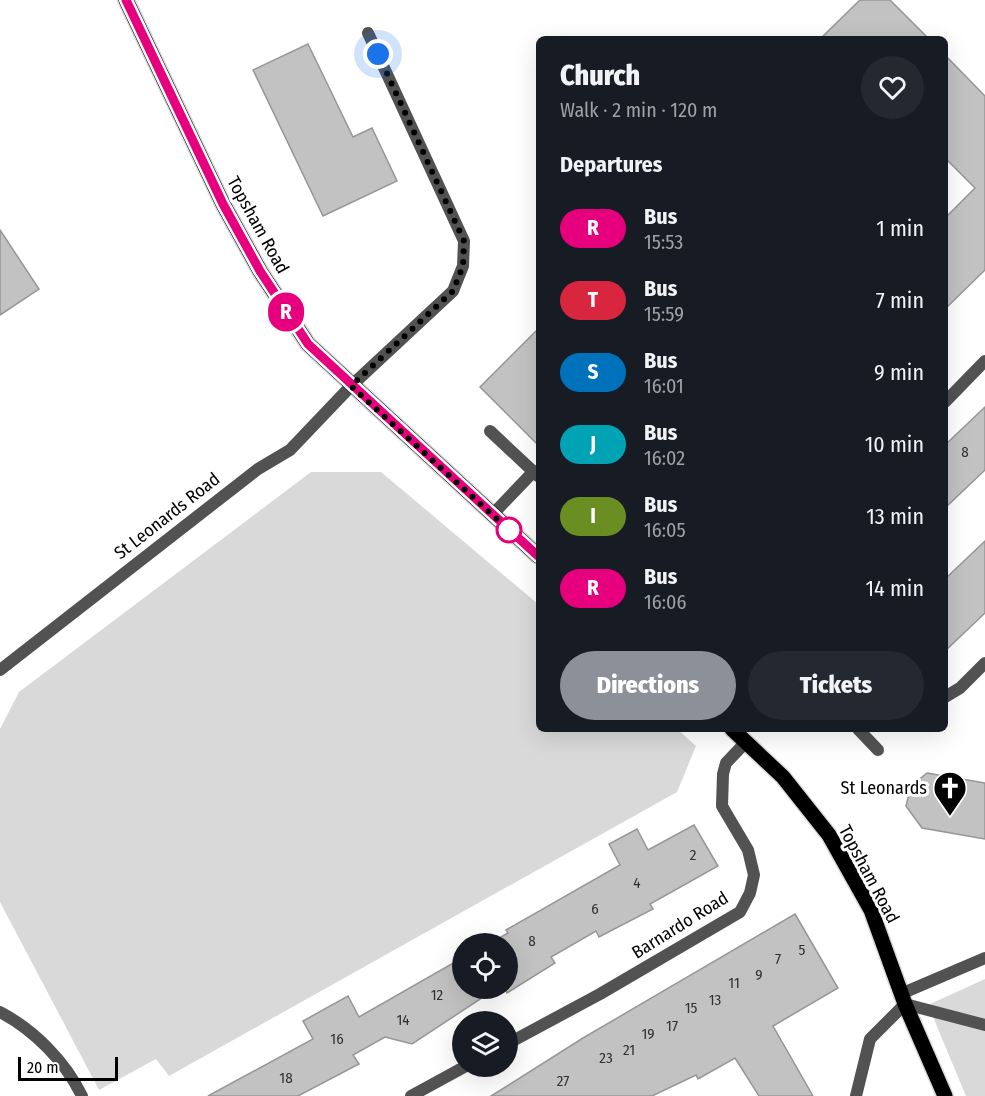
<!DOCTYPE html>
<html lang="en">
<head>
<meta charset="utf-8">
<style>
	:root { --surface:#171b24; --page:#242831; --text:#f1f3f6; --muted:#9ea1a6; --accent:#8c9099 }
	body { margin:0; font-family:"Fira Sans Condensed",sans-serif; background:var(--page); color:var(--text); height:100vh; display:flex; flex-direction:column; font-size:22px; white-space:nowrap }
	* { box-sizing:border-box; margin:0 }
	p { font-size:20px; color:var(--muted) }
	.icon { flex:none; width:33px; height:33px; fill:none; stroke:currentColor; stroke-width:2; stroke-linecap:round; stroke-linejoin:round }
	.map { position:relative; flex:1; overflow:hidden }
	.drawer { position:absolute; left:536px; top:36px; width:412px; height:696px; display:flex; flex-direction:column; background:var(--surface); border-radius:9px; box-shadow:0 6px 24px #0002 }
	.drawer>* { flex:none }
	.badge { padding:0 12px; border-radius:20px; font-size:21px; line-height:39px }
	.tools { position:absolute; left:452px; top:933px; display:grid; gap:12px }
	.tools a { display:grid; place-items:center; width:66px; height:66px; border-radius:50%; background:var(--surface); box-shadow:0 6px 24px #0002; font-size:30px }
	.scale { position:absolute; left:18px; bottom:15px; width:100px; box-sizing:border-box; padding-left:6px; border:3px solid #000; border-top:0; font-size:16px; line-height:21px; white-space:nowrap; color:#000; -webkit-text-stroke:4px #fff; paint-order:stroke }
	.you { position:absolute; width:30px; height:30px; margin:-15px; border:4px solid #fff; border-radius:50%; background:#1a73e8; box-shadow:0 0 0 9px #1a73e833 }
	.map>.badge { position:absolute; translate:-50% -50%; box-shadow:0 0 0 3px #fff }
	h2 { padding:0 24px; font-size:22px; line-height:54px }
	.round { display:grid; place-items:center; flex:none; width:63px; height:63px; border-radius:32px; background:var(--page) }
	.summary { display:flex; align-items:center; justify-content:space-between; height:102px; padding:0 24px }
	h1 { font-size:28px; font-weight:800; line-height:45px }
	.cta { display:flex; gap:12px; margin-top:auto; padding:12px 24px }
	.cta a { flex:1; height:69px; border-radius:36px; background:var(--accent); color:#fff; font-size:24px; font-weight:800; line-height:69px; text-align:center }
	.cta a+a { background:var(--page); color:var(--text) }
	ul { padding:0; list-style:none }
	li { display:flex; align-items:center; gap:18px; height:72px; padding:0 24px }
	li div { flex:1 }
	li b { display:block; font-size:22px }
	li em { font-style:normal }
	li .badge { min-width:66px; font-weight:700; text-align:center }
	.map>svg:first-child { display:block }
	.green { fill:#d9d9d9 }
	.building { fill:#c2c2c2; stroke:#969696; stroke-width:1.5 }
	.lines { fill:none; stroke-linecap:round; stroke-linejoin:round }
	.primary-casing { stroke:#dbdbdb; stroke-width:18 }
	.service { stroke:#525252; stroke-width:12 }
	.minor { stroke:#525252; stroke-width:12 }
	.primary { stroke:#000; stroke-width:15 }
	.line-casing { stroke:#fff; stroke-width:14 }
	.line { stroke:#e6007e; stroke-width:9 }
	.walk { stroke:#000; stroke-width:6; stroke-dasharray:0 10.8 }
	.stop-dot { fill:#fff; stroke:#e6007e; stroke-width:3 }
	.labels { text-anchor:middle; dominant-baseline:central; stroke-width:6; stroke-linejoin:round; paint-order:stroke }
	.number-label { font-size:15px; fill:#303030 }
	.street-label { font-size:18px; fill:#000; stroke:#fff }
	.poi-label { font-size:18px; fill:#000; stroke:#fff; text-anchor:end }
</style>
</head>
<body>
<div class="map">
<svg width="985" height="1096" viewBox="0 0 985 1096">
	<rect width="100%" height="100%" fill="#fff"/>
	<!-- green -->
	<g class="green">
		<polygon points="311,472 381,472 538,604 538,729 677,729 696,746 677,792 169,1076 156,1059 99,1090 0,902 0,729 19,692"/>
		<polygon points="985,979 985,1096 966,1096 928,1005"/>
	</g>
	<!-- building -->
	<g class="building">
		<polygon points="860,0 890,0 929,39 820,39"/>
		<polygon points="308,44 353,137 372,128 397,181 323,216 253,70"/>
		<polygon points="945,55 985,96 985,270 945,309 945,218 975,188 945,158"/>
		<polygon points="0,230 39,289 0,315"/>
		<polygon points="538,329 538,445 480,387"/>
		<polygon points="985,407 985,470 945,508 945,445"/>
		<polygon points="985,541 985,613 945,651 945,579"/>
		<polygon points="927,773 985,783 985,839 922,828 906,806 911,786"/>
		<polygon points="694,825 718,866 650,904 653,909 599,937 596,931 551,957 555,963 507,993 504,988 507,988 507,944 489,944 508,933 506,930 620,865 609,844 637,829 648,850"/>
		<polygon points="795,914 838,988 773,1026 813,1096 759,1096 735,1058 698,1079 696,1075 652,1096 491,1096 583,1038"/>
		<polygon points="462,958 462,988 497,988 412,1044 385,1037 353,1055 359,1064 298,1096 208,1096 313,1039 303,1021 348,996 359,1017"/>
	</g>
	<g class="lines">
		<!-- primary casing -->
		<g class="primary-casing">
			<g id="primary">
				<polyline points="126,0 223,204 260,271 308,344 538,556"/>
				<polyline points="732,729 783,777 829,835 871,910 905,1004 945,1096"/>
			</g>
		</g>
		<!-- service -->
		<g class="service">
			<polyline points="351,386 453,291 463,266 464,241 368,33"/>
			<polyline points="490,431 538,476"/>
			<polyline points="492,515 534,471"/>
			<polyline points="858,729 878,750"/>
			<polyline points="905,1004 985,1025"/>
		</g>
		<!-- minor -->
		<g class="minor">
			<polyline points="945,402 985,361"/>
			<polyline points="0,670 258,469 290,450 351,386"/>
			<polyline points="945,697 960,688 985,663"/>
			<polyline points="903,993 985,958"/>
			<path d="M0,1012c34,18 65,49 82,84"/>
			<polyline points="507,1044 600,994 740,912 750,893 754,875 748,850 722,806 723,774 726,763 746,742"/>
			<polyline points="411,1096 466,1066"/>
			<polyline points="856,1096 870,1039 905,1004"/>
		</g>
		<!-- primary -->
		<use href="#primary" class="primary"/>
	</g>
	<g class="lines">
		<!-- line casing -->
		<g class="line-casing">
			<polyline id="line" points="126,0 223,204 260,271 308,344 538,556"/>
		</g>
		<!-- line -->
		<use href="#line" class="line"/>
		<!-- walk -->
		<polyline class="walk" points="378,54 464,241 463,266 453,291 351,386 509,530"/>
	</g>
	<!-- icons -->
	<defs>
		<g id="church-pin" transform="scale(1.725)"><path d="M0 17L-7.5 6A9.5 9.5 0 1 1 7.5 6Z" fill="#000" stroke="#fff"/><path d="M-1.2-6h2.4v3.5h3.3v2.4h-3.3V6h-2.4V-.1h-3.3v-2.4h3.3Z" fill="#fff"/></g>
	</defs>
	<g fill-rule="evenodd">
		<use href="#church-pin" x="950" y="788"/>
	</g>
	<!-- markers -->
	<circle class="stop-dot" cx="509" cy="530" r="12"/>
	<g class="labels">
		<!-- number labels -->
		<g class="number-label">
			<text x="965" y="452">8</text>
			<text x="693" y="855">2</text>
			<text x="637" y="883">4</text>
			<text x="595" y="909">6</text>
			<text x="532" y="941">8</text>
			<text x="802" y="950">5</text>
			<text x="778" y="959">7</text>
			<text x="759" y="975">9</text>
			<text x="734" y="983">11</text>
			<text x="437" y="995">12</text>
			<text x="715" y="1000">13</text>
			<text x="691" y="1008">15</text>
			<text x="403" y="1020">14</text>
			<text x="672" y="1026">17</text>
			<text x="648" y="1034">19</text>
			<text x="337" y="1039">16</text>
			<text x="629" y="1050">21</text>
			<text x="606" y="1058">23</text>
			<text x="286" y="1078">18</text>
			<text x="563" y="1081">27</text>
		</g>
		<!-- street labels -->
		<g class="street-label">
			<text transform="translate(258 225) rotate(61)">Topsham Road</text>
			<text transform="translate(167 516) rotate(-38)">St Leonards Road</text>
			<text transform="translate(869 874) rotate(62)">Topsham Road</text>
			<text transform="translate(680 925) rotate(-32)">Barnardo Road</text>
		</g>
		<!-- poi labels -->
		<g class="poi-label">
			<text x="927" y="788">St Leonards</text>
		</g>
	</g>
</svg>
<div class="tools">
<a><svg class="icon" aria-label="locate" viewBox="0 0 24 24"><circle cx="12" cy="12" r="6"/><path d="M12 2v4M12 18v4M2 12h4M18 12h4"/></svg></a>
<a><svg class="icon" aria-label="layers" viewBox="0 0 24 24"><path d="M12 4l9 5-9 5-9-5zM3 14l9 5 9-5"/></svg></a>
</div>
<div class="scale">20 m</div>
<div class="you" style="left:378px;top:54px"></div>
<b class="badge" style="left:286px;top:312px;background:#e6007e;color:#fff">R</b>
<section class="drawer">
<div class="summary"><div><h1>Church</h1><p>Walk · 2 min · 120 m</p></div><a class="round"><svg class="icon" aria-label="heart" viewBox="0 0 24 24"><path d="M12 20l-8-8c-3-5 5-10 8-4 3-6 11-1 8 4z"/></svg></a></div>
<h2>Departures</h2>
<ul>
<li><span class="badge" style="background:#e6007e;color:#fff">R</span><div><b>Bus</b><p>15:53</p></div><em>1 min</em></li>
<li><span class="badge" style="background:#d7263d;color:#fff">T</span><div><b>Bus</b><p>15:59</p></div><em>7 min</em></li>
<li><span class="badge" style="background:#0072bc;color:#fff">S</span><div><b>Bus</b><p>16:01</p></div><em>9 min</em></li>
<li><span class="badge" style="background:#00a3b4;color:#fff">J</span><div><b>Bus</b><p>16:02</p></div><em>10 min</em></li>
<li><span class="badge" style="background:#6b8e23;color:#fff">I</span><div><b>Bus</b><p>16:05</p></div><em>13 min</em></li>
<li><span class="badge" style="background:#e6007e;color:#fff">R</span><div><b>Bus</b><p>16:06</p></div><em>14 min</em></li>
</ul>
<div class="cta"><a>Directions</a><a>Tickets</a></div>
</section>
</div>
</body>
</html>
